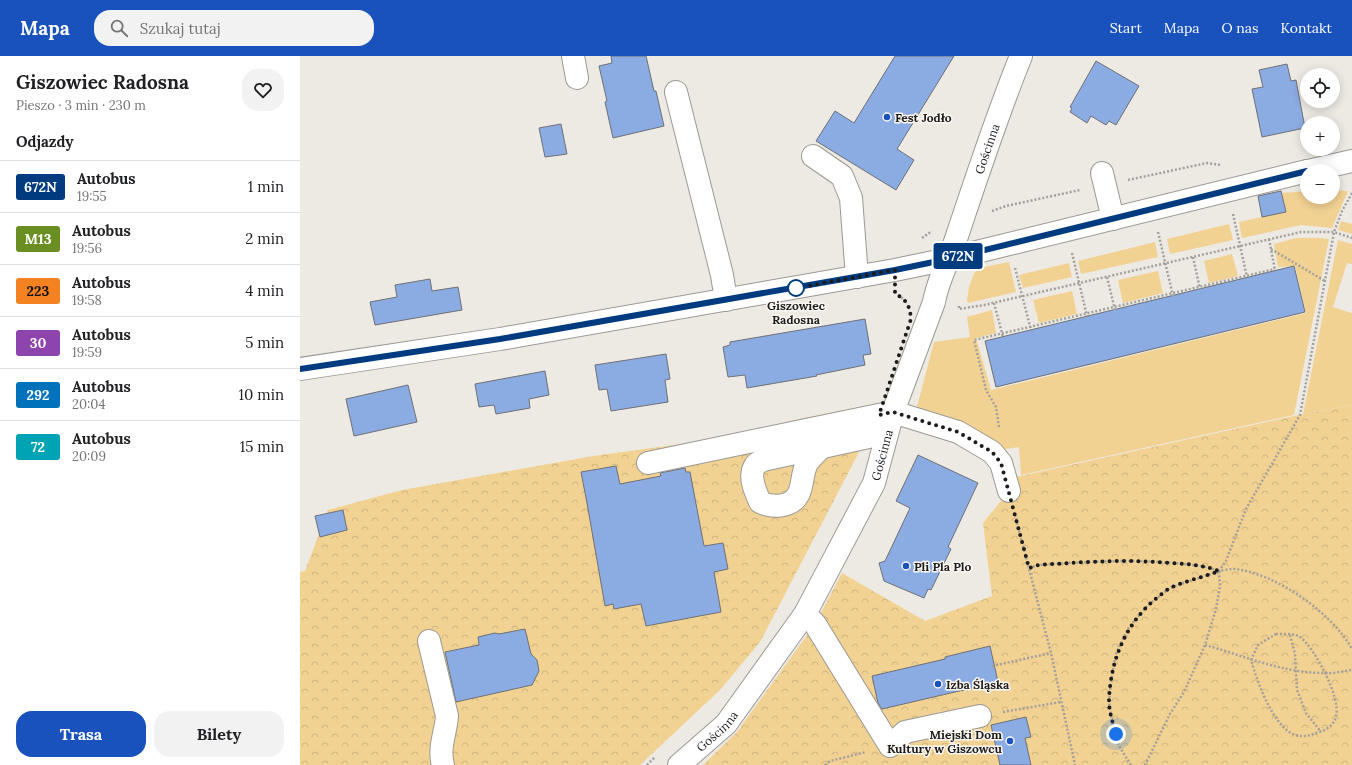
<!DOCTYPE html>
<html lang="pl">
<head>
<meta charset="utf-8">
<style>
	:root { --surface:#fff; --page:#f2f2f2; --text:#202124; --muted:#757577; --line:#e0e0e0; --accent:#1951bd }
	body { margin:0; font-family:Lora,serif; background:var(--page); color:var(--text); height:100vh; display:flex; flex-direction:column; font-size:15px; white-space:nowrap }
	* { box-sizing:border-box; margin:0 }
	p { font-size:13px; color:var(--muted) }
	.icon { flex:none; width:22px; height:22px; fill:none; stroke:currentColor; stroke-width:2; stroke-linecap:round; stroke-linejoin:round }
	.map { position:relative; flex:1; overflow:hidden }
	.side { display:flex; flex-direction:column; background:var(--surface); width:300px }
	.side>* { flex:none }
	.badge { padding:0 8px; border-radius:3px; font-size:14px; line-height:26px }
	.fabs { position:absolute; left:1000px; top:12px; display:grid; gap:8px }
	.fabs a { display:grid; place-items:center; width:40px; height:40px; border-radius:50%; background:var(--surface); box-shadow:0 2px 10px #0003; font-size:20px }
	.you { position:absolute; width:20px; height:20px; margin:-10px; border:3px solid #fff; border-radius:50%; background:#1a73e8; box-shadow:0 0 0 6px #1a73e833 }
	.map>.badge { position:absolute; translate:-50% -50%; box-shadow:0 0 0 2px #fff }
	h2 { padding:0 16px; font-size:15px; line-height:36px }
	.round { display:grid; place-items:center; flex:none; width:42px; height:42px; border-radius:16px; background:var(--page) }
	.summary { display:flex; align-items:center; justify-content:space-between; height:68px; padding:0 16px }
	h1 { font-size:19px; font-weight:700; line-height:30px }
	.button { display:flex; gap:8px; margin-top:auto; padding:8px 16px }
	.button a { flex:1; height:46px; border-radius:16px; background:var(--accent); color:#fff; font-size:16px; font-weight:700; line-height:46px; text-align:center }
	.button a+a { background:var(--page); color:var(--text) }
	ul { padding:0; list-style:none }
	li { display:flex; align-items:center; gap:12px; height:52px; padding:0 16px; border-top:1px solid var(--line) }
	li div { flex:1 }
	li b { display:block; font-size:15px }
	li em { font-style:normal }
	li .badge { min-width:44px; font-weight:700; text-align:center }
	header { display:flex; align-items:center; gap:24px; box-sizing:border-box; height:56px; padding:0 20px; background:var(--accent); color:#fff }
	header strong { font-size:19px }
	nav { display:flex; gap:22px; margin-inline-start:auto; font-size:14px }
	.search { width:280px; height:36px; background:var(--page); display:flex; align-items:center; gap:10px; box-sizing:border-box; padding:0 14px; border-radius:16px; color:var(--muted); font-size:15px }
	main { display:flex; flex:1; min-height:0 }
	.map>svg:first-child { display:block }
	.green { fill:#f2d293 }
	.park { fill:url(#park-crowns) }
	.building { fill:#8babe3; stroke:#6e7075 }
	.lines { fill:none; stroke-linecap:round; stroke-linejoin:round }
	.minor-casing { stroke:#9b9994; stroke-width:24 }
	.path { stroke:#a2a09b; stroke-width:2.5; stroke-dasharray:2 2; stroke-linecap:butt }
	.minor { stroke:#fff; stroke-width:22 }
	.line-casing { stroke:#fff; stroke-width:9 }
	.line { stroke:#003b80; stroke-width:6 }
	.walk { stroke:#1d1c1a; stroke-width:4; stroke-dasharray:0 7.2 }
	.poi-dot { fill:#1951bd; stroke:#faf7f2; stroke-width:1.5 }
	.stop-dot { fill:#fff; stroke:#003b80; stroke-width:2 }
	.labels { text-anchor:middle; dominant-baseline:central; stroke-width:3; stroke-linejoin:round; paint-order:stroke }
	.poi-label { font-size:12px; font-weight:bold; fill:#1d1c1a; stroke:#faf7f2; text-anchor:start }
	.street-label { font-size:12px; fill:#1d1c1a; stroke:#faf7f2 }
	.stop-label { font-size:12px; font-weight:bold; fill:#1d1c1a; stroke:#faf7f2 }
</style>
</head>
<body>
<header>
<strong>Mapa</strong>
<div class="search"><svg class="icon" aria-label="search" viewBox="0 0 24 24"><circle cx="10" cy="10" r="6"/><path d="M15 15l6 6"/></svg>Szukaj tutaj</div>
<nav><a>Start</a><a>Mapa</a><a>O nas</a><a>Kontakt</a></nav>
</header>
<main>
<section class="side">
<div class="summary"><div><h1>Giszowiec Radosna</h1><p>Pieszo · 3 min · 230 m</p></div><a class="round"><svg class="icon" aria-label="heart" viewBox="0 0 24 24"><path d="M12 20l-8-8c-3-5 5-10 8-4 3-6 11-1 8 4z"/></svg></a></div>
<h2>Odjazdy</h2>
<ul>
<li><span class="badge" style="background:#003b80;color:#fff">672N</span><div><b>Autobus</b><p>19:55</p></div><em>1 min</em></li>
<li><span class="badge" style="background:#6b8e23;color:#fff">M13</span><div><b>Autobus</b><p>19:56</p></div><em>2 min</em></li>
<li><span class="badge" style="background:#f58220;color:#111">223</span><div><b>Autobus</b><p>19:58</p></div><em>4 min</em></li>
<li><span class="badge" style="background:#8e44ad;color:#fff">30</span><div><b>Autobus</b><p>19:59</p></div><em>5 min</em></li>
<li><span class="badge" style="background:#0072bc;color:#fff">292</span><div><b>Autobus</b><p>20:04</p></div><em>10 min</em></li>
<li><span class="badge" style="background:#00a3b4;color:#fff">72</span><div><b>Autobus</b><p>20:09</p></div><em>15 min</em></li>
</ul>
<div class="button"><a>Trasa</a><a>Bilety</a></div>
</section>
<div class="map">
<svg width="1052" height="709" viewBox="0 0 1052 709">
	<defs>
		<pattern id="park-crowns" width="20" height="18" patternUnits="userSpaceOnUse"><rect width="20" height="18" fill="#f2d293"/><path d="M2 6a3 3 0 1 1 6 0M12 15a3 3 0 1 1 6 0" fill="none" stroke="#cfb47e"/></pattern>
	</defs>
	<rect width="100%" height="100%" fill="#edeae4"/>
	<!-- green -->
	<g class="green">
		<polygon points="1033,134 1048,135 1032,172 1001,169 942,182 939,166 985,156 982,137 1007,135 1007,141 1033,141"/>
		<polygon points="1041,165 1052,168 1052,178 1038,174"/>
		<polygon points="929,168 933,184 870,198 867,183"/>
		<polygon points="996,182 1020,182 1029,183 994,359 721,419 719,391 698,394 615,358 634,286 670,281 667,261 692,254 696,277 676,282 691,334 1006,257 995,210 978,211 974,188"/>
		<polygon points="1038,184 1052,188 1052,208 1047,207 1033,251 1052,257 1052,349 1003,358"/>
		<polygon points="855,186 858,201 781,218 778,205"/>
		<polygon points="932,198 938,220 909,227 904,205"/>
		<polygon points="709,206 716,236 668,247 667,244 669,231 674,217 679,212"/>
		<polygon points="769,207 772,221 723,232 719,219"/>
		<polygon points="858,215 863,237 823,247 818,224"/>
		<polygon points="772,235 777,258 739,267 733,244"/>
	</g>
	<!-- park -->
	<g class="park">
		<polygon points="581,347 556,402 460,586 420,634 340,709 0,709 0,516 5,515 28,454 102,434 293,400 411,384 504,362"/>
		<polygon points="1052,349 1052,709 403,709 437,676 515,568 542,517 625,565 692,540 683,467 709,435 711,422 1003,358"/>
	</g>
	<!-- building -->
	<g class="building">
		<polygon points="311,0 346,0 354,35 356,35 364,70 313,82 305,46 307,45 299,10 312,7"/>
		<polygon points="595,0 654,0 597,93 614,104 596,134 516,85 535,55 554,67"/>
		<polygon points="796,5 839,30 816,69 809,65 806,69 791,60 787,67 770,56 772,52 770,51"/>
		<polygon points="987,8 991,25 996,24 1005,72 962,81 952,33 963,31 959,14"/>
		<polygon points="261,68 267,98 245,101 239,72"/>
		<polygon points="981,135 986,156 962,161 958,140"/>
		<polygon points="994,210 1005,256 696,331 685,285"/>
		<polygon points="130,223 132,235 158,231 162,254 75,269 70,246 97,241 95,229"/>
		<polygon points="565,263 571,298 563,299 565,309 516,319 517,320 447,332 445,319 428,321 423,291 430,289 430,286"/>
		<polygon points="366,298 370,323 365,324 368,346 311,355 307,333 299,334 295,309"/>
		<polygon points="245,315 249,339 229,343 230,352 196,358 194,349 179,351 175,328"/>
		<polygon points="108,329 117,366 54,380 46,343"/>
		<polygon points="618,399 678,427 648,491 651,493 631,534 628,533 624,542 584,525 579,507 585,505 610,452 596,445"/>
		<polygon points="316,410 320,428 361,420 360,417 385,412 386,416 390,416 404,490 423,487 428,513 414,516 421,556 346,570 341,548 314,553 313,548 305,550 287,447 281,416"/>
		<polygon points="43,454 47,474 20,481 15,460"/>
		<polygon points="225,573 231,598 237,604 239,615 232,629 156,646 145,596 179,589 178,581 195,577 199,578"/>
		<polygon points="690,590 698,626 582,653 578,647 572,620 645,603 645,601"/>
		<polygon points="726,661 731,681 725,682 731,709 700,709 691,669"/>
	</g>
	<g class="lines">
		<!-- minor casing -->
		<g class="minor-casing">
			<g id="minor">
				<polyline points="273,0 277,22"/>
				<polyline points="376,36 422,219 426,244"/>
				<polyline points="513,100 542,120 551,142 557,221"/>
				<polyline points="1008,115 1052,105"/>
				<polyline points="802,117 813,163"/>
				<polyline points="0,313 200,283 595,214 648,203 1007,115"/>
				<path d="M522,391c-5,5 -11,10 -15,16 -5,10 -4,21 -8,30 -7,15 -27,15 -39,9 -4,-9 -12,-26 -5,-36 1,-3 5,-4 8,-6l124,-27"/>
				<polyline points="348,407 593,356 658,376 692,396 701,407 709,435"/>
				<polyline points="505,558 515,568 590,690 605,676 680,660"/>
				<path d="M129,585l18,75c-1,16 -9,32 -4,49"/>
				<path id="s1" d="M379,709l47,-41 79,-110 69,-131 19,-71 41,-110c4,-23 16,-44 23,-66 20,-60 40,-121 64,-180"/>
			</g>
		</g>
		<!-- path -->
		<g class="path">
			<polyline points="828,124 907,107 921,109"/>
			<path d="M1052,137l-10,18 -8,21 -34,183 -54,94 -20,52 -7,10c5,-1 11,-2 16,-2 42,5 97,44 117,80"/>
			<polyline points="692,155 706,150 780,134"/>
			<polyline points="933,158 947,221"/>
			<polyline points="858,176 873,240"/>
			<polyline points="622,182 632,175"/>
			<polyline points="969,183 975,214"/>
			<polyline points="971,193 1025,225"/>
			<polyline points="772,197 787,260"/>
			<polyline points="893,201 900,233"/>
			<polyline points="715,212 731,274"/>
			<polyline points="807,221 815,254"/>
			<polyline points="598,239 601,241 607,247"/>
			<polyline points="694,247 703,281"/>
			<polyline points="659,250 659,253 684,249 1001,176 1034,176 1052,182"/>
			<polyline points="699,371 696,351 686,334 674,284 975,213"/>
			<polyline points="715,459 751,597 775,709"/>
			<path d="M729,512l10,-3c45,-3 89,-6 135,-2 15,2 30,2 45,8"/>
			<path d="M976,578c7,0 18,-1 24,3 15,11 41,61 36,79 -2,10 -11,15 -20,17 -7,3 -13,4 -21,2 -22,-8 -38,-54 -44,-75l7,-15z"/>
			<polyline points="990,579 995,598 997,634 1006,657 1021,676"/>
			<path d="M905,589c40,11 77,28 119,28 9,1 19,-2 28,-3"/>
			<polyline points="692,610 751,597"/>
			<polyline points="703,656 761,646"/>
			<polyline points="347,709 355,701"/>
			<polyline points="525,709 530,705 566,696"/>
			<polyline points="831,709 819,690 812,666 809,646 811,625 816,598 829,571 848,549 870,532 919,515"/>
			<polyline points="845,709 870,658 884,636 905,589 916,553 920,530 919,515"/>
		</g>
		<!-- minor -->
		<use href="#minor" class="minor"/>
	</g>
	<g class="lines">
		<!-- line casing -->
		<g class="line-casing">
			<polyline id="line" points="0,313 200,283 595,214 648,203 1007,115"/>
		</g>
		<!-- line -->
		<use href="#line" class="line"/>
		<!-- walk -->
		<path class="walk" d="M496,232l99,-18v24c12,5 15,13 16,25l-32,96 14,-3 65,20 34,20 9,11 28,105 10,-3c44,-3 87,-6 132,-2 17,1 32,2 48,8 -15,6 -34,10 -49,17 -4,2 -8,6 -12,9 -32,25 -48,64 -49,104 0,11 4,22 7,33"/>
	</g>
	<!-- markers -->
	<g class="poi-dot">
		<circle cx="587" cy="61" r="4"/>
		<circle cx="606" cy="510" r="4"/>
		<circle cx="638" cy="628" r="4"/>
		<circle cx="710" cy="685" r="4"/>
	</g>
	<circle class="stop-dot" cx="496" cy="232" r="8"/>
	<g class="labels">
		<!-- poi labels -->
		<g class="poi-label">
			<text x="595" y="61">Fest Jodło</text>
			<text x="614" y="510">Pli Pla Plo</text>
			<text x="646" y="628">Izba Śląska</text>
			<text x="702" y="678" text-anchor="end">Miejski Dom<tspan x="702" dy="14">Kultury w Giszowcu</tspan></text>
		</g>
		<!-- street labels -->
		<g class="street-label">
			<text stroke="none"><textPath href="#s1" startOffset="699">Gościnna</textPath></text>
			<text stroke="none"><textPath href="#s1" startOffset="375">Gościnna</textPath></text>
			<text stroke="none"><textPath href="#s1" startOffset="51">Gościnna</textPath></text>
		</g>
		<!-- stop labels -->
		<g class="stop-label">
			<text x="496" y="249">Giszowiec<tspan x="496" dy="14">Radosna</tspan></text>
		</g>
	</g>
</svg>
<div class="fabs">
<a><svg class="icon" aria-label="locate" viewBox="0 0 24 24"><circle cx="12" cy="12" r="6"/><path d="M12 2v4M12 18v4M2 12h4M18 12h4"/></svg></a>
<a>+</a>
<a>−</a>
</div>
<div class="you" style="left:816px;top:678px"></div>
<b class="badge" style="left:658px;top:200px;background:#003b80;color:#fff">672N</b>
</div>
</main>
</body>
</html>
